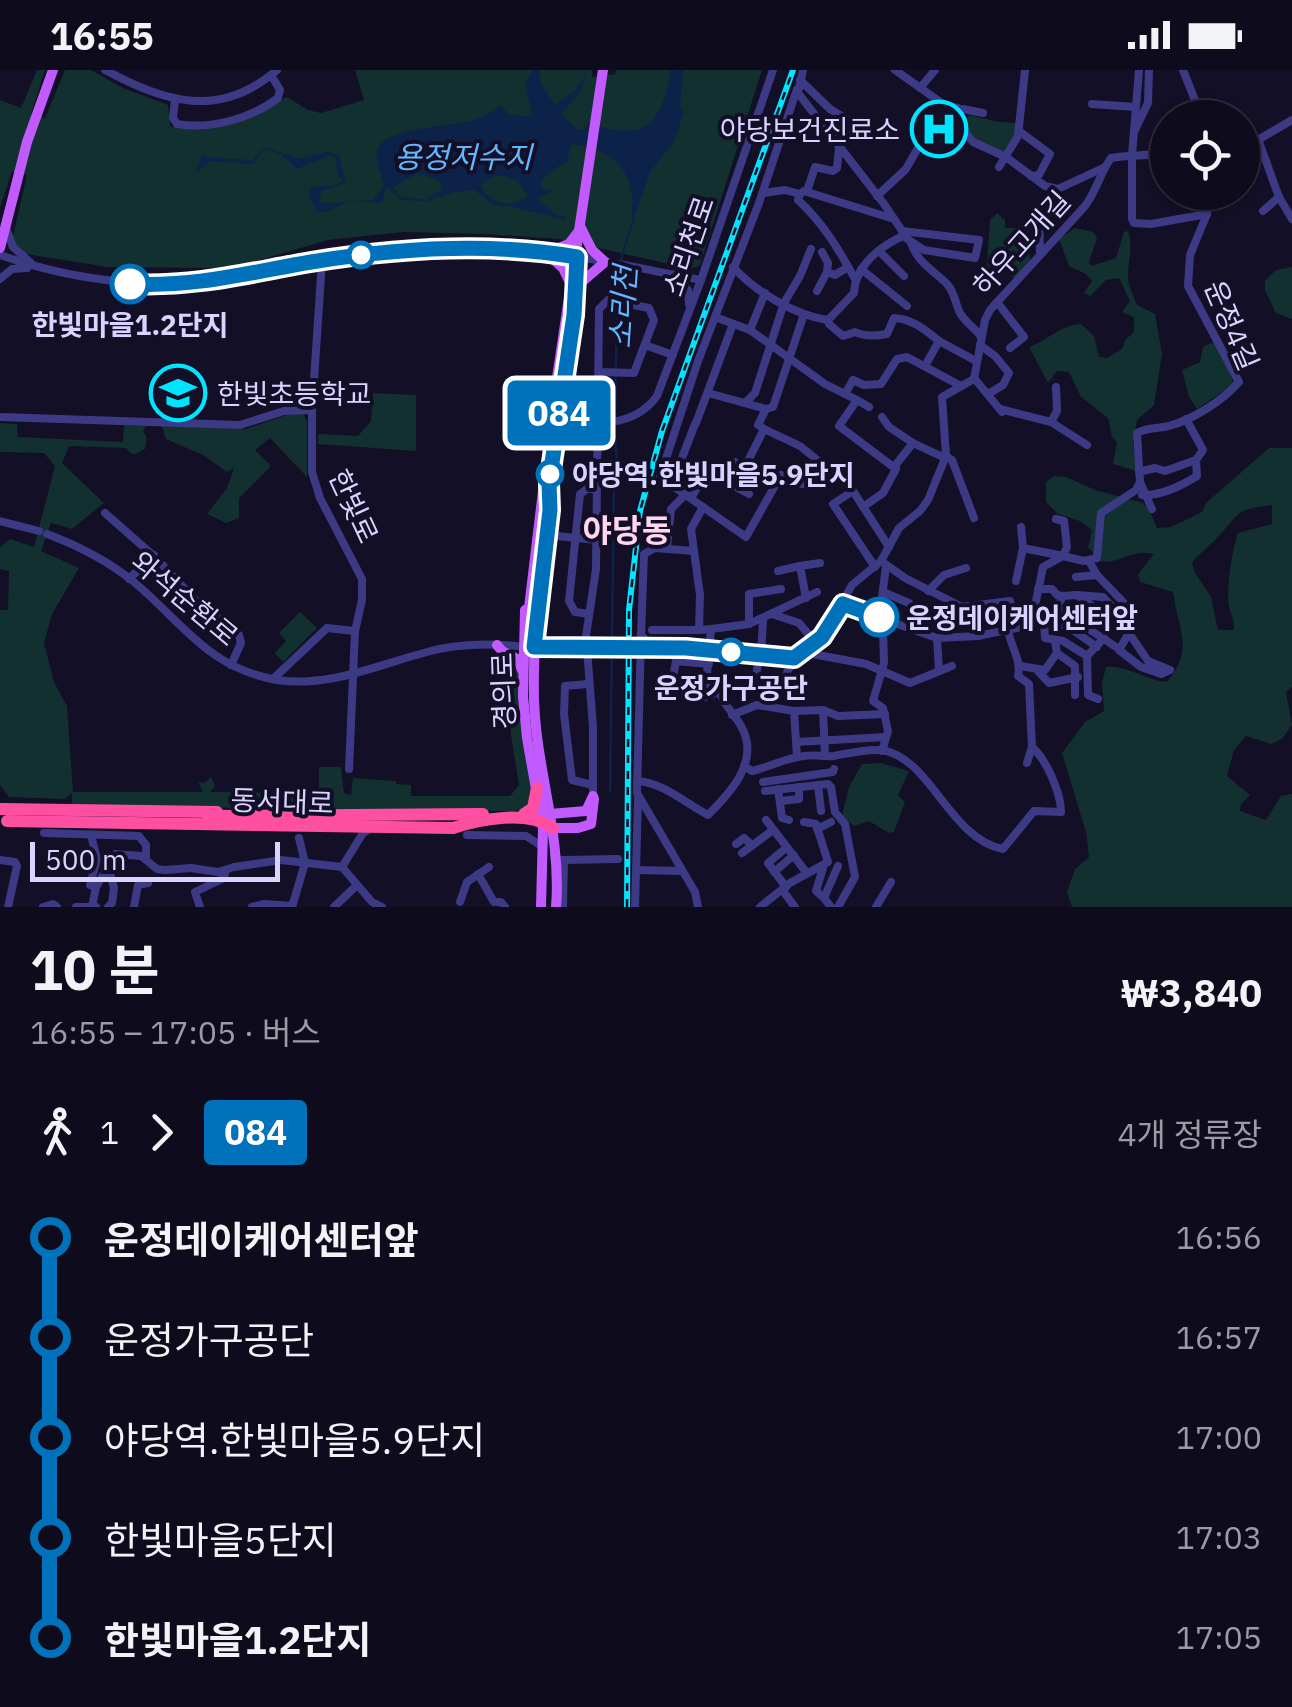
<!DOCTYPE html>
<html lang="ko">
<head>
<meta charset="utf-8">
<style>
	:root { --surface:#0e0b1c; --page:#1c1929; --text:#f1f3f6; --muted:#9b9ba3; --line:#2e2b3b }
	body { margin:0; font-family:"IBM Plex Sans","Noto Sans KR",sans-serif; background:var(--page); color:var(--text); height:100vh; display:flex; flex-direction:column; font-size:38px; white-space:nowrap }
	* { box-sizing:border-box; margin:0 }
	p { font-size:32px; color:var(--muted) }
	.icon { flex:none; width:55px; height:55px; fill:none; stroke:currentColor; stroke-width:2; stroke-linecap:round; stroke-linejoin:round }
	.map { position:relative; height:837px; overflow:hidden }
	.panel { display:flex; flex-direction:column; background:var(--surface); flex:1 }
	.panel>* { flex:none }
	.badge { padding:0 20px; border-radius:8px; font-size:35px; line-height:65px }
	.buttons { position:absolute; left:1150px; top:30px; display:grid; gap:20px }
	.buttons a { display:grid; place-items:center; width:110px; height:110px; border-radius:50%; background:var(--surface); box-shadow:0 2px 8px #0004,0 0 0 2px var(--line); font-size:50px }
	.scale { position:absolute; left:30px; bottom:25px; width:250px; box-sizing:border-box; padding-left:10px; border:5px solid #d9d4ff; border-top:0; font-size:28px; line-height:35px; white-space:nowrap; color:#d9d4ff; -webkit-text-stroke:8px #130f26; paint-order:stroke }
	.map>.badge { position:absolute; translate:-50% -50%; box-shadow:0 0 0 5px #fff }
	.legs { display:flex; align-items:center; gap:15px; height:110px; padding:0 30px; font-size:32px }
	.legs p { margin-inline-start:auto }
	.overview { display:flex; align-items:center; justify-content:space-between; height:170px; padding:0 30px }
	h1 { font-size:55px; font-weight:700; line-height:75px }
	ul { padding:0 30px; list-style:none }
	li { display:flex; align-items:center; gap:35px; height:100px; font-size:38px }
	li i { display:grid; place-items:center; width:15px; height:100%; margin:0 12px; background:currentColor }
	li i::after { content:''; width:25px; height:25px; margin:-12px; border:8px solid; border-radius:50%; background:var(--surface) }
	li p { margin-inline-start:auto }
	li:first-child i { background:linear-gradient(#0000 50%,currentColor 0) }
	li:last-child i { background:linear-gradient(currentColor 50%,#0000 0) }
	.status { display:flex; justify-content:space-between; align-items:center; height:70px; padding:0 50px; background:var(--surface); direction:ltr }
	.status svg { height:28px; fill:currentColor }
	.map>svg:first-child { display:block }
	.green { fill:#12302f; fill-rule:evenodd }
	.water { fill:#0c2248; fill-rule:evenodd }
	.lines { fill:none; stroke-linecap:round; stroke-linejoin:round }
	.stream { stroke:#0c2248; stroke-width:2.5 }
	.minor { stroke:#3d3a85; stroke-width:8 }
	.major { stroke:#c25bff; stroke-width:10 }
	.highway { stroke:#ff4fa3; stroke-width:12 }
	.rail-casing { stroke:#00e5ff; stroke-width:6 }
	.rail { stroke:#130f26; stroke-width:2.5; stroke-dasharray:8; stroke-linecap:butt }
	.minor-bridge { stroke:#3d3a85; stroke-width:8 }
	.line-1-casing { stroke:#fff; stroke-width:22 }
	.line-1 { stroke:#0072bc; stroke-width:15 }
	.stop-1-dot { fill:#fff; stroke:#0072bc; stroke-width:5 }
	.labels { text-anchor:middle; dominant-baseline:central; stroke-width:8; stroke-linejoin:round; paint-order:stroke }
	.poi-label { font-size:28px; fill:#d9d4ff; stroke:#130f26; text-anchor:end }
	.street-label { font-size:28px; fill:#d9d4ff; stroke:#130f26 }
	.stop-label { font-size:28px; font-weight:bold; fill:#d9d4ff; stroke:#130f26 }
	.water-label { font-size:30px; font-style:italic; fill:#62b6ff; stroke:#130f26 }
	.quarter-label { font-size:32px; font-weight:bold; fill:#ffd6f0; stroke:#130f26 }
</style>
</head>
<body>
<div class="status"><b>16:55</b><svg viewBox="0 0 49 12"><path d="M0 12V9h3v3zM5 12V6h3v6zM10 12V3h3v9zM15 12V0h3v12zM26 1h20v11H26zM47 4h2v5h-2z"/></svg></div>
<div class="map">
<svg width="1292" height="837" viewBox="0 0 1292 837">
	<rect width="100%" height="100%" fill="#130f26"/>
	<!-- green -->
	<g class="green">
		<polygon points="37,0 45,0 31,44 45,48 65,0 91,0 123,18 168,35 170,56 182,58 264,39 287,27 308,40 321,43 364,30 355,0 592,0 592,7 615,4 616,0 762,0 700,195 691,199 559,169 485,164 403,162 328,170 239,196 211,198 107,197 20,183 12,170 27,105 12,101 0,138 0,30 21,38"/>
		<polygon points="969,45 999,52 1016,53 1016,67 1006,83 980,73 963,57"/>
		<polygon points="997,143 1005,150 1005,158 1028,158 1030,191 1014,208 1004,199 987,197 990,150"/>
		<path d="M1075,158l18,4 4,6 -8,24 2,4 25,-8 8,-26 4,-1c5,15 1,26 0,42 -1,12 5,21 9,32l18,9 7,40 -8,51 -17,15 -4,22 3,29 -23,-7 4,-22 -5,-5 -4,-19 -27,-21 -12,-25 -12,-1 -9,12 -19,-36c18,-6 31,-22 52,-23l13,12 5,21 8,1 15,-9 3,-9 9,-8v-15l-12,-5 8,-11 -11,-23 -13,2 -16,16 -6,-3 8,-12 -6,-7 -17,-8 -10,-27z"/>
		<polygon points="1292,197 1292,249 1276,243 1265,220 1265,211 1276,200"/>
		<polygon points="1211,273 1220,275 1234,314 1197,339 1189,327 1182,300 1200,292 1203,277"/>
		<polygon points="373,323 416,325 416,381 318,374 318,364 358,366 371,351"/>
		<polygon points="295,342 304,345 307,351 307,407 270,368 255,380 271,396 239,428 239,448 226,453 207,444 227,418 234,398 227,402 203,385 166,369 162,356 246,359"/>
		<polygon points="0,353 17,354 18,367 123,372 124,355 146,356 143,361 147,368 145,379 133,385 125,378 69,376 62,393 104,433 72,459 51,453 41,481 79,498 52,544 44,573 54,612 67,636 73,722 203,722 198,712 204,713 211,707 215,716 210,722 319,723 319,697 341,697 344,723 351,725 353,708 396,711 396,714 411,715 411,726 510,726 519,715 511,665 510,599 519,600 533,732 523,740 513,741 72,736 72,723 65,729 9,727 0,715 0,540 8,540 9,501 0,499 0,477 10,469 34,477 55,396 44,383 0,382"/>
		<path d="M1269,378h23v239l-6,5 6,33 -10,14 -11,5 -25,-8 -12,14 -7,26 23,19 -9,9 -1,7 26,9 15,-24 11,-2v113h-220l-5,-15 8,-23 14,-12 -3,-25 -24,-79 23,-31 19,-11 -2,-28 4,-16c19,-3 40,13 61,15 28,-35 11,-51 6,-90l-33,-10 -2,-8 16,-20c-24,-5 -35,11 -54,7l-12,-14 4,-17 -12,-9 -22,-7 -12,-12v-20l8,-6 12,1 29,13 48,13 6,6 8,19 14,-1 31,-15 4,-9zM1272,435v19l-34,9c-6,17 -12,56 -9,74 2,9 6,13 5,23h-16l-7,-33 -17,-26 -2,-9c8,-9 17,-15 25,-24 24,-26 17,-28 55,-33z"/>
		<polygon points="300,542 317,558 283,592 275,583 286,571 279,563"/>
		<polygon points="880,693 909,701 898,725 905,732 894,762 889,763 869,751 854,756 842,746 849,717 862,694"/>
	</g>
	<!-- water -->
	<path class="water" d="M533,0h7l-1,10 16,25 19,-13 13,-19 -6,18 -20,23 16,15 7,1 4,-7c15,4 33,10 48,7 24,-5 33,-40 34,-60h13l-3,38 4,4 -10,30 -24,30 -17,49c-2,-10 0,-21 -2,-32 -6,-30 -33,-43 -60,-45l-4,18c-11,6 -26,12 -26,26l12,3 -16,7 19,17 10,2 -1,3 -55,-14 -18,-1 -17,-15 -21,2 -27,9 -26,-1 -14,-14 -5,17 -33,-2 -21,10 -9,1 -8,-10 -2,-12c10,-8 24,1 33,-10l-5,-8 -1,-14 -6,-3 -33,14 -15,-14 -18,-7 -11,16 -44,-3 -14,14 7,-20c17,5 32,2 50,6l12,-14 35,12 27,-7 13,3 7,28 -25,8 -1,12c5,2 43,-3 53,-3l11,-14c-2,-11 -12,-29 -5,-40 14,-19 79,-20 101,-28 8,-3 14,-8 21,-13l8,10 21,1 2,-3 -7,-29zM417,103l24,8 1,8 -16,11 -28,-4 -4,-9zM501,105l15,5 12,16c-15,13 -38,8 -48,-10l12,-9z"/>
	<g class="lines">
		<!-- stream -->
		<g class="stream">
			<polyline points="618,228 622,185 634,148"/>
			<polyline points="615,347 617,236"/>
			<polyline points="610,722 614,414 617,391 614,355"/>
		</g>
		<!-- minor -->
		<g class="minor">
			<path d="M105,0c60,32 114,50 172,0"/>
			<polyline points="803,0 798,23 884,134 905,165 906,168 924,180 975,188 979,170 902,161"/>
			<polyline points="895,0 943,34 958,38"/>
			<polyline points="1139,0 1132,85 1132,149 1134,153 1151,154 1207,144"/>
			<polyline points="1183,0 1202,48"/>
			<polyline points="800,10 830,39 856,55"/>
			<polyline points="920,18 935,0"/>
			<path d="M175,30l-2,18 4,6c34,6 75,-6 101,-26l2,-8 -9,-15"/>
			<polyline points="1092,34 1135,37"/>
			<polyline points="963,39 983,43"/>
			<polyline points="955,50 973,72 1006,87 1045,116 1058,119 1103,98"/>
			<polyline points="1135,60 1148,33 1149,0"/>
			<polyline points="1019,61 1050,84 1039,105 1031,106"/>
			<polyline points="1258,69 1279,127 1292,149"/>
			<polyline points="1242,75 1249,75 1292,50"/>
			<polyline points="999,97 1018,66 1025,0"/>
			<polyline points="807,121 815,97 833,101 837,98 839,78"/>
			<polyline points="763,123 785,120 800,124 804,121 894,149"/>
			<path d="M800,124l-2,6c25,23 40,48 57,79"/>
			<polyline points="877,126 906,99 943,34"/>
			<polyline points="1039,137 1040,185"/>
			<polyline points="1263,141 1279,127"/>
			<polyline points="6,158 13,177 32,194"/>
			<path d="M905,165c-25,11 -50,31 -51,58l-26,27 1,4 14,12 12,-4c10,5 21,4 32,2l7,-16c19,1 31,12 45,23"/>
			<path d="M911,173c7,20 22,27 36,41 8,9 8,19 13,29 5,9 15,15 21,24"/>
			<polyline points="879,181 904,206"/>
			<polyline points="822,182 828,193 827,202"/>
			<path d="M0,185c77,27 152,35 233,24 53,-8 104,-23 158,-27 57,-4 118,-5 175,3 45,6 90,17 135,25"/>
			<polyline points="322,191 312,340 312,402 320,428 362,509 362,530 355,561 349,699"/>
			<path d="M733,197c23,25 61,48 95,53"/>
			<polyline points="861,199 907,236"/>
			<polyline points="676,208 688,220 689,234"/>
			<polyline points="0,209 12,199 27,198"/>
			<polyline points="817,221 827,202 835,205 848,197"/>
			<polyline points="997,232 1024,267 1010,278"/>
			<polyline points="715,247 750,260 825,314 857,330"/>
			<polyline points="750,260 765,223"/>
			<polyline points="645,275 673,285"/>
			<polyline points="980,275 995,286 1009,303 1003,315 988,324"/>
			<polyline points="925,296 939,271 976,291"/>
			<polyline points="974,308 1002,342"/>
			<polyline points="708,323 766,339"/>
			<polyline points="845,324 853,310 864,315 881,314 897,289 907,287 961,316"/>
			<polyline points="745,333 755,323 784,233 800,206 811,179"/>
			<polyline points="1000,339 1051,352 1087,375"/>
			<polyline points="0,347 240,355 284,341 312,340"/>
			<polyline points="882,347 889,357 913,373"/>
			<path d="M558,349c36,6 76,9 99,-23l44,-116 72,-210"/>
			<polyline points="1051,352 1057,341 1056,317"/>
			<polyline points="696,353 733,254"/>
			<polyline points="764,359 800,376 821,393"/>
			<polyline points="946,386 952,390 974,448"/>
			<polyline points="894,397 913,373 945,388"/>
			<polyline points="1139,402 1155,398 1165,401 1196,390"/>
			<polyline points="725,411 735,392 745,397 764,359 758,355 766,339 773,337 804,244"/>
			<polyline points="672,414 695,354"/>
			<path d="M1142,425c18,1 39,-9 55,-19l-1,-16 7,-10 -17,-31"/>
			<polyline points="691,428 707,402 749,424"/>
			<path d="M703,437l43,30 35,-62c27,17 40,9 62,-11"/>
			<polyline points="863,437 883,423 896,399 839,356 857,330 869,337"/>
			<path d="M1152,439l-12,-27 -3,-49c10,-6 20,-4 32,-7 25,-7 53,-25 70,-44l-51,-96 2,-31 17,-41 3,-22"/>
			<polyline points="105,443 155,487 195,530 239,565 241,573 231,595"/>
			<polyline points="0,451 39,461"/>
			<polyline points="1021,457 1023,478 1063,486 1067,477 1064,451 1056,449"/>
			<path d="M47,464c32,12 61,27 87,48 49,41 74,86 143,98 52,8 100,-15 150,-28 32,-9 66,-9 99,-5"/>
			<polyline points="546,465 597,470"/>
			<polyline points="667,478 671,439 686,424"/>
			<path d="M881,491l24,17 57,29 48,-6c3,12 -1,15 -2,26 0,16 14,31 10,49l11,8 3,63 -5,16"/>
			<polyline points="1089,491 1097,505 1127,536"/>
			<polyline points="800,496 820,493"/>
			<polyline points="875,497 833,434 853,421 889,477"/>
			<polyline points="778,501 800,496 806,528"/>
			<polyline points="1076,507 1097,505"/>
			<polyline points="129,509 154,485"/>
			<polyline points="1016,511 1023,478"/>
			<polyline points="781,519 749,524 749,554 817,522"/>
			<polyline points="1038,519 1052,519 1057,525 1063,526"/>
			<polyline points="928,521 944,505 966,498"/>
			<polyline points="883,522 909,533"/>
			<polyline points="843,535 937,568 978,566 1031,555 1043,497 1063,486 1084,491 1097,488 1101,443 1136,420 1140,412"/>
			<polyline points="1057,538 1063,526 1077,525 1129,563 1125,550 1103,527 1077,525"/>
			<polyline points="589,544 575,542 569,531 580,424 587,419 597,419"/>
			<polyline points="772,544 799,553 815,572"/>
			<polyline points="1034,552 1048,551 1057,538 1116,577"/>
			<polyline points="1044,552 1045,568 1063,571 1087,586"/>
			<polyline points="1048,552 1067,556 1097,577"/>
			<polyline points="711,559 749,554"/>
			<polyline points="652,560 699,560"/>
			<polygon points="1129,563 1148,591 1170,600 1161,604 1141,597 1119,580"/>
			<polyline points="641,565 644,484 655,478 694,481"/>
			<polyline points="937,568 939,601"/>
			<polyline points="1055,571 1057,583 1075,596 1075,625"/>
			<polyline points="646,573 692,575"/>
			<polyline points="649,574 641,565 637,723 695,822 698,837"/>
			<path d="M686,578l108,10 28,-21 30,-52 29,-24 18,-33 21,-17 8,-11 18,-44 -4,-59 32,-18 11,-59 5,-10 95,-104c12,-16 15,-33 26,-48 19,-4 37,-1 57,-6"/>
			<polyline points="640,582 676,582"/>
			<polyline points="802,582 866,594 910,613 952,596"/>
			<polyline points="759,585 756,608 705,627 711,559 699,560 700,525 691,459 703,437 660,407 698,291 759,133 797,19"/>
			<polyline points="761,586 763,550"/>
			<polyline points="1020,596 1045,600 1057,583"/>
			<polyline points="1038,601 1049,613 1078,607"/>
			<polyline points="273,609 327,558 355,561"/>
			<polyline points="770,612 784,609 794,588"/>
			<polyline points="588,614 565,616 564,644 572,710 593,715"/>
			<polyline points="705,627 696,626 673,608 676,591 709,594"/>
			<polyline points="1098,629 1088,625 1087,586 1104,568"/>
			<polyline points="823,640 825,686"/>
			<polyline points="794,641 797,687"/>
			<polyline points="732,645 757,635 794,641 823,640 838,646 885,644"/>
			<polyline points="796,672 886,667"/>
			<polyline points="882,681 888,661 883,638 873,631 884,593 882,527 886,496"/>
			<path d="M744,696l8,5c17,-4 34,-13 52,-15 10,-2 20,1 30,0 15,-3 31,-7 46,-6 50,5 69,89 123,99l31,-38 27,1c0,-18 -14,-52 -29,-65"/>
			<path d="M637,711c25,1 48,22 71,34 22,-22 53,-54 33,-89 -7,-13 -16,-19 -21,-33"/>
			<polyline points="763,712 833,702 834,699"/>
			<polyline points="818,715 821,741"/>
			<polyline points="778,719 782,748 789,750"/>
			<polyline points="765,721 828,714 831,717 835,742 845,754 855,807 838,837"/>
			<polyline points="593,726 593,657 586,566 596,499 599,239 608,230 649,238 654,250 634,303 599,302"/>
			<polyline points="780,731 799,729 799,717"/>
			<polyline points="766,750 806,802"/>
			<polyline points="817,759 831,752"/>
			<polyline points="44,763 139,766 146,775 146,789"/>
			<polyline points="91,765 97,789 90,815 96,817"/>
			<polyline points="467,765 526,766 540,775"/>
			<polyline points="736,774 744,768 752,775"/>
			<polyline points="742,783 773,760"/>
			<polyline points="0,790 15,792 17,796 8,837"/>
			<polyline points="557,790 564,790 563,837"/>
			<polyline points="564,790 618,789"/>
			<polyline points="342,797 363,763 372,758"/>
			<polyline points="823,798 816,821 824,828"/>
			<polyline points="636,800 681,801"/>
			<polyline points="774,802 794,785"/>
			<polyline points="478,804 494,832 501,832 505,837"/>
			<polyline points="786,817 768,793 787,777"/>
			<polyline points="783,821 795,837"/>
			<polyline points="460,832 467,812 489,797"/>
			<polyline points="43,837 53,834 57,837"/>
			<polyline points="76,837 96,837"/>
			<polyline points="92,837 96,817 115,784 141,786 157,799 165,800 191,798 218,802 234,797 281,790 342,797 372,832 382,837"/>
			<polyline points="108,837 112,833 114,818 109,799"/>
			<polyline points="134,837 138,815 148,813"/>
			<polyline points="200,837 195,822 224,808 225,802"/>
			<polyline points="252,837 264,834 292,836"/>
			<polyline points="292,837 305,793 299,768"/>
			<polyline points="334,837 356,816"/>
			<polyline points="635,837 638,729"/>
			<polyline points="760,837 790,813 828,792 816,754 804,752"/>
			<polyline points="831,837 824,828 838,796"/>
			<polyline points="876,837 891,812"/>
		</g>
		<!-- major -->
		<g class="major">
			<polyline points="0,178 27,72 53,0"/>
			<polyline points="570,213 563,198 546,183 569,174 581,158 592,180 605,192 576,217"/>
			<polyline points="559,349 575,227"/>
			<path d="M549,413c3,31 -5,62 -8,92 -5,41 -8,83 -7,124 2,71 28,137 22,208"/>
			<polyline points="525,540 523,626 527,668 543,759 541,837"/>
			<polyline points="528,546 555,321 603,0"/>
			<polyline points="497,575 502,581 517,589 522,600"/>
			<polyline points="550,744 586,741 593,726 594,729 591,754 578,758 553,758"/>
		</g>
		<!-- highway -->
		<g class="highway">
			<polyline points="0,739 217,742"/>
			<polyline points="524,744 533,738 537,718"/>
			<polyline points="208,746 483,744"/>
			<path d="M7,751l446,7c28,-9 74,-18 100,0"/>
		</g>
		<!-- rail casing -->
		<g class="rail-casing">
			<polyline id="rail" points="627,837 629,540 640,441 662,361 793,0"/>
		</g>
		<!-- rail -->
		<use href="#rail" class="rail"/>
		<!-- minor-bridge -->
		<polyline class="minor-bridge" points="541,577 686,578"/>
	</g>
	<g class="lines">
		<!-- line-1 casing -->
		<g class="line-1-casing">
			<path id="line-1" d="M130,214c67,3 117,-11 181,-22 87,-14 179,-20 266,-5l-3,58 -25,168 1,27 -16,137 152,1 108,10 28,-21 21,-33 36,13"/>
		</g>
		<!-- line-1 -->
		<use href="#line-1" class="line-1"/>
	</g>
	<!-- icons -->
	<defs>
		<g id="hospital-ring" transform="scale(2.875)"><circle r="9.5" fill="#130f26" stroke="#00e5ff" stroke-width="1.5"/><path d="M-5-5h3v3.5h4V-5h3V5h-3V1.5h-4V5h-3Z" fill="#00e5ff"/></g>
		<g id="school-ring" transform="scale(2.875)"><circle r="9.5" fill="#130f26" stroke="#00e5ff" stroke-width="1.5"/><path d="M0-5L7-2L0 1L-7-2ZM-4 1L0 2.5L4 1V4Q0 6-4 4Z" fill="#00e5ff"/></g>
	</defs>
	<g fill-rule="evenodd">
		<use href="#hospital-ring" x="939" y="59"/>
		<use href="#school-ring" x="178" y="323"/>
	</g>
	<!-- markers -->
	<g class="stop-1-dot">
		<circle cx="361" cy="185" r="12"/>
		<circle cx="130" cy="214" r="18"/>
		<circle cx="550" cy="404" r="12"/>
		<circle cx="879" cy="547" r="18"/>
		<circle cx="731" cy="582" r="12"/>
	</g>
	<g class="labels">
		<!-- poi labels -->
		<g class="poi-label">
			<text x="900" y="59">야당보건진료소</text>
			<text x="217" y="323" text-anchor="start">한빛초등학교</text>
		</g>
		<!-- street labels -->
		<g class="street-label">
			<text transform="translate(1021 173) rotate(-48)">하우고개길</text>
			<text transform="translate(688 176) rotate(-71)">소리천로</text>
			<text transform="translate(1232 255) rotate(67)">운정4길</text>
			<text transform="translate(354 436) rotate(65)">한빛로</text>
			<text transform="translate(185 528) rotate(40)">와석순환로</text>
			<text transform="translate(503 621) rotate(-92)">경의로</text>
			<text transform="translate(282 731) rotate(2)">동서대로</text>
		</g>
		<!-- stop labels -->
		<g class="stop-label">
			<text x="130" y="254">한빛마을1.2단지</text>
			<text x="572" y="404" text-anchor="start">야당역.한빛마을5.9단지</text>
			<text x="906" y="547" text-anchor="start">운정데이케어센터앞</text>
			<text x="731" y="617">운정가구공단</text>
		</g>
		<!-- water labels -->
		<g class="water-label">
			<text x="463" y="86">용정저수지</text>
			<text transform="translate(622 237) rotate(-86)">소리천</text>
		</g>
		<!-- quarter labels -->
		<g class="quarter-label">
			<text x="627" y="460">야당동</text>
		</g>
	</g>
</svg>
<div class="buttons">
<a><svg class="icon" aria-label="locate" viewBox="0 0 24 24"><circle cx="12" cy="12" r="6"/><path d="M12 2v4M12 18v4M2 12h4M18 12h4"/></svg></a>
</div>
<div class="scale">500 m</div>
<b class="badge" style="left:559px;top:343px;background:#0072bc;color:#fff">084</b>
</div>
<section class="panel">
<div class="overview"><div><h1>10 분</h1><p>16:55 – 17:05 · 버스</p></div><b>₩3,840</b></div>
<div class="legs"><svg class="icon" aria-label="walk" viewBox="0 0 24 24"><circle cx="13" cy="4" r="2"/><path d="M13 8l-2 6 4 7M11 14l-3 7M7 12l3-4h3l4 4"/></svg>1<svg class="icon" aria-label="forward" viewBox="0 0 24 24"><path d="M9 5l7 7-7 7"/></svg><b class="badge" style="background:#0072bc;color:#fff">084</b><p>4개 정류장</p></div>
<ul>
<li><i style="color:#0072bc"></i><b>운정데이케어센터앞</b><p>16:56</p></li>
<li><i style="color:#0072bc"></i><span>운정가구공단</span><p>16:57</p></li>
<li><i style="color:#0072bc"></i><span>야당역.한빛마을5.9단지</span><p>17:00</p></li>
<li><i style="color:#0072bc"></i><span>한빛마을5단지</span><p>17:03</p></li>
<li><i style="color:#0072bc"></i><b>한빛마을1.2단지</b><p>17:05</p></li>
</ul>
</section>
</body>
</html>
